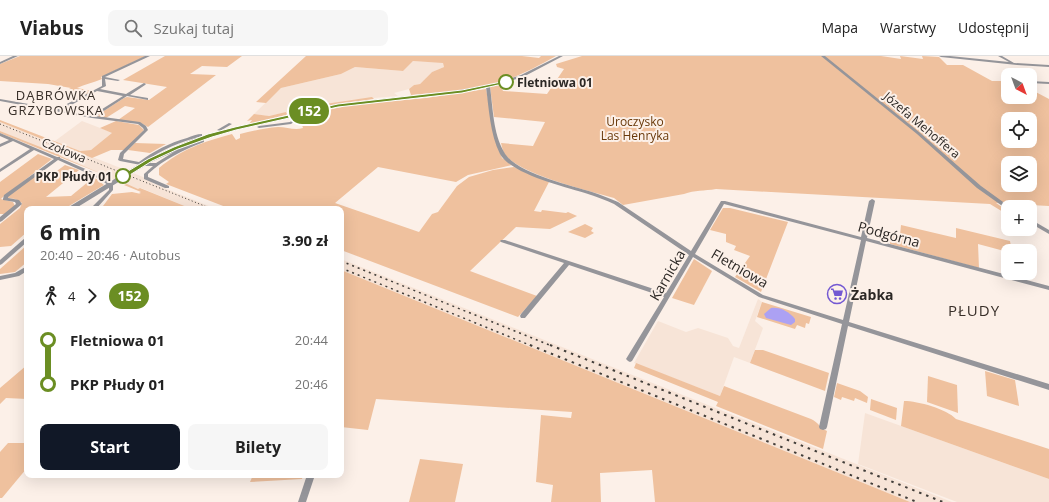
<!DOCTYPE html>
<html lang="pl">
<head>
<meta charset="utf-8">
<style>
	:root { --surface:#fff; --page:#f6f6f6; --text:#222; --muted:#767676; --line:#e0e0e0; --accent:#111827 }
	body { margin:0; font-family:"Open Sans",sans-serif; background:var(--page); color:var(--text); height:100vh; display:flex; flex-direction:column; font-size:15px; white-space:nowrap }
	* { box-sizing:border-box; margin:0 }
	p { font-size:13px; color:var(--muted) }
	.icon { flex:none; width:22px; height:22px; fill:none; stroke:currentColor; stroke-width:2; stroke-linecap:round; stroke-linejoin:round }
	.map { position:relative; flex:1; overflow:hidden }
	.sheet { position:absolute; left:24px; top:150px; width:320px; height:272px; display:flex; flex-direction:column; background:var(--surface); border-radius:8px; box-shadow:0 4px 16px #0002 }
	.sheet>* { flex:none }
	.badge { padding:0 8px; border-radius:13px; font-size:14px; line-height:26px }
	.needle { width:26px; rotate:139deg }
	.controls { position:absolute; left:1001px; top:12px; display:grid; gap:8px }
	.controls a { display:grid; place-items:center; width:36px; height:36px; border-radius:8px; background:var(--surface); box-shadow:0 4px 16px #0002; font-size:20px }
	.map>.badge { position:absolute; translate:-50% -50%; box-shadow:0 0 0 2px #fff }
	.legs { display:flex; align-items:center; gap:6px; height:44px; padding:0 16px; font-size:13px }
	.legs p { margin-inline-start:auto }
	.summary { display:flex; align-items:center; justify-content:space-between; height:68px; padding:0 16px }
	h1 { font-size:22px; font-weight:700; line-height:30px }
	.primary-button { display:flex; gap:8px; margin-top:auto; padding:8px 16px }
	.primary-button a { flex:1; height:46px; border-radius:8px; background:var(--accent); color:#fff; font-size:16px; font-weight:700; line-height:46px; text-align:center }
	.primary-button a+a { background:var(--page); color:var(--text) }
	ul { padding:0 16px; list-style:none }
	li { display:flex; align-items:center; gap:14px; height:44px; font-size:15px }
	li i { display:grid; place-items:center; width:6px; height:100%; margin:0 5px; background:currentColor }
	li i::after { content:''; width:10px; height:10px; margin:-5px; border:3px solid; border-radius:50%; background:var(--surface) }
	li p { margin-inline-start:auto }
	li:first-child i { background:linear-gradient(#0000 50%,currentColor 0) }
	li:last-child i { background:linear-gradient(currentColor 50%,#0000 0) }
	header { display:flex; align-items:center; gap:24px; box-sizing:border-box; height:56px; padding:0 20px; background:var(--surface); border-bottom:1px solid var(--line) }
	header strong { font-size:19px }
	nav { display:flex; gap:22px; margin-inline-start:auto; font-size:14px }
	.search { width:280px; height:36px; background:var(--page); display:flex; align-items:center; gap:10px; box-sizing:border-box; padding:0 14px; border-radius:8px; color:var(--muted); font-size:15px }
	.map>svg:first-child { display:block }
	.built { fill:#f7e4d7 }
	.green { fill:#efc19e; fill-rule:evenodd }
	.water { fill:#aca1f3 }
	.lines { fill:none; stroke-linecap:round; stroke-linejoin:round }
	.minor { fill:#95959a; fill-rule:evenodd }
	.rail-far2 { stroke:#413d39; stroke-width:1; stroke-dasharray:1 2.5; stroke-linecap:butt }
	.rail-far1 { stroke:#413d39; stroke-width:1.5; stroke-dasharray:2 4; stroke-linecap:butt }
	.rail { stroke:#413d39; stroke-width:2; stroke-dasharray:2.5 5; stroke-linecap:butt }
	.minor-bridge { stroke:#95959a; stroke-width:4.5 }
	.line-1 { fill:#6b8e23; stroke:#fff }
	.stop-1-dot { fill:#fff; stroke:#6b8e23; stroke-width:2 }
	.labels { text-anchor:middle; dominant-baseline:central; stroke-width:4; stroke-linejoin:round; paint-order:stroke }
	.far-stop-label { font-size:12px; font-weight:bold; fill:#2c2825; stroke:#fcf0e8; text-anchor:start }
	.far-park-label { font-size:12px; fill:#69390a; stroke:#fcf0e8 }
	.far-street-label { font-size:12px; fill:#2c2825; stroke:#fcf0e8 }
	.far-neighbourhood-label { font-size:13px; letter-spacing:1px; fill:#382f29; stroke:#fcf0e8 }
	.street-label { font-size:14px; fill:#2c2825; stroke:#fcf0e8 }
	.poi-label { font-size:14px; font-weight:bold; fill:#2c2825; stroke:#fcf0e8; text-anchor:start }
	.neighbourhood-label { font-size:15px; letter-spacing:1px; fill:#382f29; stroke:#fcf0e8 }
</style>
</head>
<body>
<header>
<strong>Viabus</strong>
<div class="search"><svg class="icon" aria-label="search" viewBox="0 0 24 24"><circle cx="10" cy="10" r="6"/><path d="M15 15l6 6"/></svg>Szukaj tutaj</div>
<nav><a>Mapa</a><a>Warstwy</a><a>Udostępnij</a></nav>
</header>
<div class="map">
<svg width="1049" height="446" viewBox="0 0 1049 446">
	<rect width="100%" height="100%" fill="#fcf0e8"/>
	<!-- built -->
	<g class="built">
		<polygon points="413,5 443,6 444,11 432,16 420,28 414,29 409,33 394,37 398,40 350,44 268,60 254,58 281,32 341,18 355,11 403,15"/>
		<polygon points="82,65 113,77 91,94 79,95 55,85"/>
		<polygon points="0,66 74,96 76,95 108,107 143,121 152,126 152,127 216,153 192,153 141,132 138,133 129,130 0,75"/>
		<polygon points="341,203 952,446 910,446 341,214"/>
		<polygon points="758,243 762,246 755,265 763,272 750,307 734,301 720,340 634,307 658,265 686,276 698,272 728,282 733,290 739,292"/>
		<polygon points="865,357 1049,423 1049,446 957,446 858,408"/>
	</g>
	<!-- green -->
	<g class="green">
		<path d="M20,0h126l-45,21 1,2c-9,4 -17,5 -25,9l16,3 -16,7 -2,-1 2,-4 -8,-4 2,-1 -23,-4 -48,-3v-17z"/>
		<polygon points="165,0 242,0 227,11 202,10 190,18 216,19 148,71 141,67 118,64 135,52 125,50 106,62 98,61 99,58 124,42 127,41 149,44 167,31 123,24"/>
		<path d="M306,0h216l17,2 2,-2h15c-18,10 -36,20 -56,26 -28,9 -60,10 -89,13l-2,-6 5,-4 6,-1 12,-12 12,-5 -1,-4 -30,-2 -10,10 -48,-4 -14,7 -60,14 -15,15 -10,-1z"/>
		<path d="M582,0h299l20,3 -1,-3 23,3 -1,-3 17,1 8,8h16l29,16h16v16h22v-8l19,10v107l-53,-3 12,8v4l-18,-11 -274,-15c-12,2 -21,1 -32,5l-61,11 -9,-7c-28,-8 -87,-22 -107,-41 -4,-4 -5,-10 -6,-14l32,3 12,-24 -51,-5 -4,-30 10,-2 3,6 44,3 17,-25 -7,-2 -1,-3zM1008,63h22v22h-22zM1008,107h22v22h-22z"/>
		<path d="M486,33l10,51 6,18 10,7 -44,10 -12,7 -78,-15 -43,36 84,29 13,-18 6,-2 19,-26 12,-9 24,-7 21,-3 35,15 -15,29 7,1 1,-2 24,3 2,-1 9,4 -27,13 -34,-2 -46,44 67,25 -19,21 -177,-67v-41h-110l-65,-25 3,-2 -10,-7v-7c23,-19 44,-26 73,-34l4,6 4,-2v-4c12,-3 25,-6 38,-7 9,0 17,4 25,1l-1,-3 6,-1 -3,-4v-5l46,-10 75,-7z"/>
		<polygon points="372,41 374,43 343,47 299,56 292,55 325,48"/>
		<polygon points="286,56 287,58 286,59 249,68 252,64 247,65 254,58 269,60"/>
		<polygon points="0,64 80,95 91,94 112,77 100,72 116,65 139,69 144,74 125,94 111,94 92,102 76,95 74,96 0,66"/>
		<polygon points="0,75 63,100 60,100 102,118 0,77"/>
		<polygon points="135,87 166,88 150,97 128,94"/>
		<polygon points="38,98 52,103 3,141 1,143 13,146 15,150 5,158 0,158 0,126"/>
		<polygon points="65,109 79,114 46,141 71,140 94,121 104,129 64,153 27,153 27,176 11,190 0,191 0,168 20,152 22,147 15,143 7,142 8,140 37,118 50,120"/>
		<polygon points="127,128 138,133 140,132 192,153 99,153 103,150 112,138 132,136 141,138 139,137 141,136 124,129"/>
		<polygon points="723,152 730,152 788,166 761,236 735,221 750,200 734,194 736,190 726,186 726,178 710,174"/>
		<polygon points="585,168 593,172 591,175 594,177 585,182 568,176"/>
		<polygon points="901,169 956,182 956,172 1010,185 1012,195 1008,196 978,188 979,212 890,188 891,177 900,179"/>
		<polygon points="27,189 27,206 15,216 0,218 0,213"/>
		<polygon points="694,203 712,215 694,249 672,242"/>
		<polygon points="341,214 910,446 655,446 652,414 600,417 601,446 551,446 553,429 536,426 541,359 571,362 572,356 376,343 368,374 341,371"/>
		<polygon points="762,246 811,261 809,268 806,267 805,272 797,269 795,273 757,261"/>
		<polygon points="755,294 763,294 829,317 825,335 750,307"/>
		<path d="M636,307l84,33 4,-10 87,33c7,3 9,9 16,12l-4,18 -107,-43 2,-4 -84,-34z"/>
		<polygon points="27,309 27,343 6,342 0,348 0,332"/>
		<polygon points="985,315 1015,324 1019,350 987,340"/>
		<polygon points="928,320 957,329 958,357 927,346"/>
		<polygon points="837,327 860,335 868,341 867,347 855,342 854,345 842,341 841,344 834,341"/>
		<polygon points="871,343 897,352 896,364 870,354"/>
		<path d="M904,345c14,0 43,8 52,18l93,30v30l-148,-53z"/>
		<polygon points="8,387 27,387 27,412 2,442 0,442 0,396"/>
		<polygon points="420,403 463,408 455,446 409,446"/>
		<polygon points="253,419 303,419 302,423 250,426"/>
	</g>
	<!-- water -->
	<path class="water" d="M771,252c10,-1 18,4 24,11v3l-4,3 -25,-7 -2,-4z"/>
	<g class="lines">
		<!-- minor -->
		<g class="minor">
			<polygon points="13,0 18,0 0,8 0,6"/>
			<path d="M145,0h5l-45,21 15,3 -2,1 -13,-2 1,7 -6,3 26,5 18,-11 2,1 -1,1 -15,10 18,3v2l-21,-4 -31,20 44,6 6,4 2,4 -24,24 -1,5 16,3c15,-11 30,-19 48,-24 5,-2 10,-4 15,-4v2c-21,6 -41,13 -58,27h12l21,-13 23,-10h4v2c-21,8 -40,17 -56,32v3l21,9v2h-4l-21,-9v-5l9,-8h-7l-26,-5 -2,-1 2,-7 24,-23 -1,-2 -5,-4 -46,-6 -92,-17v-2l57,10 45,-23v-10zM97,35l26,5 -32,20 -29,-6z"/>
			<path d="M559,0h4l-40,21 -33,10c3,21 3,46 14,65 11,21 66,33 88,40 9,3 17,6 26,10l73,49 30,-50h4l136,36 8,-36 3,-2 2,1 1,1 -8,37 182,48v4l-183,-49 -17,81 200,62v6l-201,-64 -21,101 -1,2 -3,1 -3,-1 -1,-2 23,-103 -83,-27 -66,-40 -61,104 -2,1 -2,-1 -2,-2 38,-62 -95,-32 -44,53h-4l-1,-2 1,-2 43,-51 -63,-21 -1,-1 1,-1h4l161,53 23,-38 -75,-51c-8,-4 -17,-7 -26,-10 -22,-7 -76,-19 -88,-40 -10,-20 -11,-45 -14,-67l-32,6 -116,13 -42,10 2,3 -7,5 -32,4 -2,-1 2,-1 31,-4 4,-3 -2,-2 -56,13 -40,11 -2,-1 40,-12 104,-24 116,-13 39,-7 28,-9zM724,148l137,36 -18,80 -80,-25 -68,-41z"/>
			<polygon points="821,0 825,0 919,76 981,130 1010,151 1008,151 1008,154 977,132 917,78"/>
			<polygon points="939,0 950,0 1009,6 998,0 1002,0 1014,7 1049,9 1049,11 1017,9 941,1"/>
			<polygon points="1030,25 1049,26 1049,28 1030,27"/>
			<polygon points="229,67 232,68 220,75 217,74"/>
			<polygon points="0,77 57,101 60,101 60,102 104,121 113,129 113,134 96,153 90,153 109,134 109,130 100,123 58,104 8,141 8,142 19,144 22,148 2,165 0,166 0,161 16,148 15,146 3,144 3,143 4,139 54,103 34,94 0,116 0,113 30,93 13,85 0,91 0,88 9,84 0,80"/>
			<polygon points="1030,163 1049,174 1049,178 1030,167"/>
			<polygon points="27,181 27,186 2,208 0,209 0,204 25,182"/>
			<polygon points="27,210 27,215 19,220 0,224 0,220 15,217"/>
			<polygon points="307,419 315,419 306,446 298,446"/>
		</g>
		<!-- rail-far2 -->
		<polyline class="rail-far2" points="0,68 212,153"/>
		<!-- rail-far1 -->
		<g class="rail-far1">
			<polyline points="341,205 552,290"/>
			<polyline points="341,212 532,290"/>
		</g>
		<!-- rail -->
		<g class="rail">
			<polyline points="530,289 917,446"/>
			<polyline points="550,289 943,446"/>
		</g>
		<!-- minor-bridge -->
		<polyline class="minor-bridge" points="70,153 150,104 196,84"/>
	</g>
	<!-- line-1 -->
	<polygon class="line-1" points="506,25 507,27 462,37 338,51 236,74 212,81 178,93 152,105 125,122 120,120 148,103 174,91 208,78 235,71 338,48 462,34"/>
	<!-- icons -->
	<defs>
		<g id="supermarket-ring" transform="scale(1)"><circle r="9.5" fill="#fcf0e8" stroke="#7358d2" stroke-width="1.5"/><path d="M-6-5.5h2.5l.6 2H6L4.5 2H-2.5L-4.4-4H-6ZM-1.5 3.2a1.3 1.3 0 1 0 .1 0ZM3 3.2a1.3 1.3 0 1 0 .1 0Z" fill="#7358d2"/></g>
	</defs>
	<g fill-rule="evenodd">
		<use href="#supermarket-ring" x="837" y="238"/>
	</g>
	<!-- markers -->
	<g class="stop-1-dot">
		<circle cx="506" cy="26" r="7"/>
		<circle cx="123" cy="120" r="7"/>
	</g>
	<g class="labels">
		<!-- far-stop labels -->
		<g class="far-stop-label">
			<text x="517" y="26">Fletniowa 01</text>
			<text x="112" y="120" text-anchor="end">PKP Płudy 01</text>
		</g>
		<!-- far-park labels -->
		<g class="far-park-label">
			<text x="635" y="65">Uroczysko<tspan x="635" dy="14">Las Henryka</tspan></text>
		</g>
		<!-- far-street labels -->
		<g class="far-street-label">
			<text transform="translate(922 69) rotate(40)">Józefa Mehoffera</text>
			<text transform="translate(64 94) rotate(22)">Czołowa</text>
		</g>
		<!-- far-neighbourhood labels -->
		<g class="far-neighbourhood-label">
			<text x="56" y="39">DĄBRÓWKA<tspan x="56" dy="15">GRZYBOWSKA</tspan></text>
		</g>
		<!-- street labels -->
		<g class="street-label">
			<text transform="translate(889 178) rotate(15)">Podgórna</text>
			<text transform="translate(740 212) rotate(30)">Fletniowa</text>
			<text transform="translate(667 219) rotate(-60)">Karnicka</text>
		</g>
		<!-- poi labels -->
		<g class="poi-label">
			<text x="851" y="238">Żabka</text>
		</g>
		<!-- neighbourhood labels -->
		<g class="neighbourhood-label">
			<text x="974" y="254">PŁUDY</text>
		</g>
	</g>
</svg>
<div class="controls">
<a><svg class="needle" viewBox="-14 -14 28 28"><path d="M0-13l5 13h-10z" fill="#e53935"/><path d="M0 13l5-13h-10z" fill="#767676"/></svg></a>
<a><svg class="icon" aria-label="locate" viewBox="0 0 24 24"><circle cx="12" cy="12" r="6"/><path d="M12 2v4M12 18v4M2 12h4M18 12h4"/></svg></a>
<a><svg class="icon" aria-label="layers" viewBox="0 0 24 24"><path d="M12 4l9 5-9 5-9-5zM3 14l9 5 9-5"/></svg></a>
<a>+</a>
<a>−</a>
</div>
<b class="badge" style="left:309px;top:55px;background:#6b8e23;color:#fff">152</b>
<section class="sheet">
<div class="summary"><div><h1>6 min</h1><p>20:40 – 20:46 · Autobus</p></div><b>3.90 zł</b></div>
<div class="legs"><svg class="icon" aria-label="walk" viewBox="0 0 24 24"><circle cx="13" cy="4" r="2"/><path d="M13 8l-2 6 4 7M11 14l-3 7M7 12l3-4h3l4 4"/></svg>4<svg class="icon" aria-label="forward" viewBox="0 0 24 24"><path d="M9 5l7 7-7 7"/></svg><b class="badge" style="background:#6b8e23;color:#fff">152</b></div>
<ul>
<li><i style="color:#6b8e23"></i><b>Fletniowa 01</b><p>20:44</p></li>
<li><i style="color:#6b8e23"></i><b>PKP Płudy 01</b><p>20:46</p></li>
</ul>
<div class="primary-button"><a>Start</a><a>Bilety</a></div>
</section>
</div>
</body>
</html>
